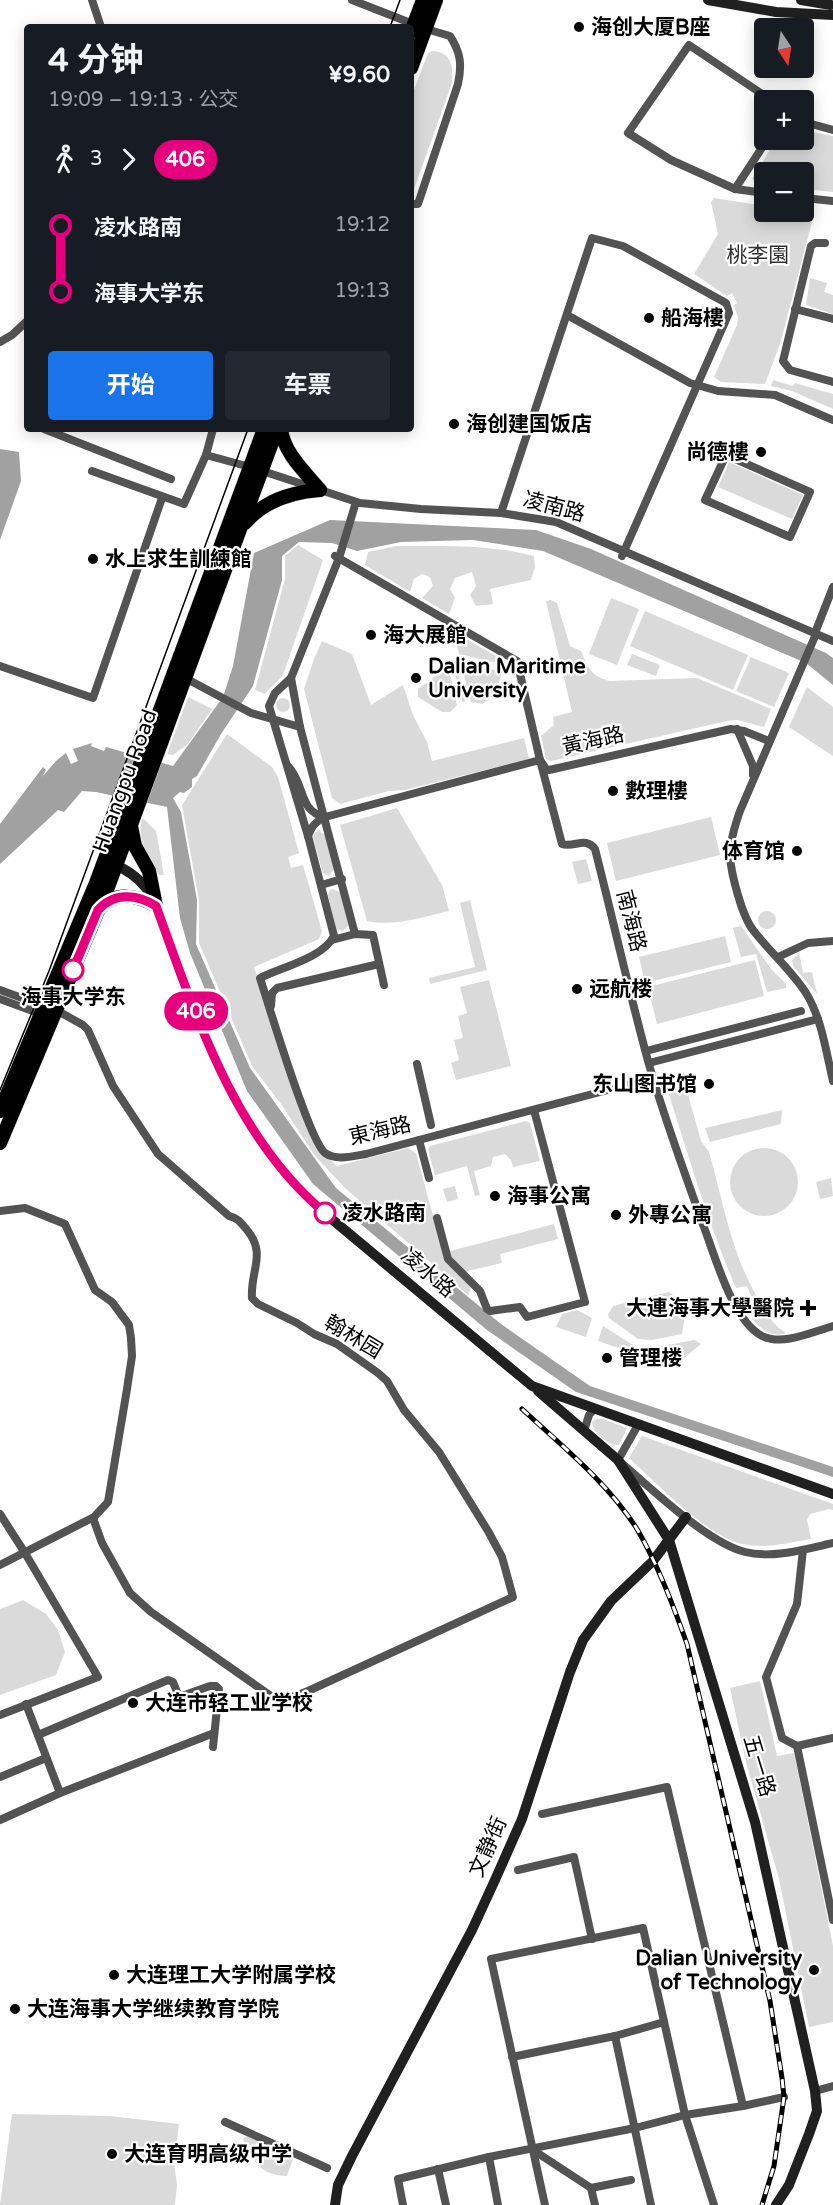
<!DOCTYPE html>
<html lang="zh">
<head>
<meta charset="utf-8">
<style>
	:root { --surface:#171b24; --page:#242831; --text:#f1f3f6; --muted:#9ea1a6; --accent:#1a73e8 }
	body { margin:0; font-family:"Varela Round","Noto Sans SC",sans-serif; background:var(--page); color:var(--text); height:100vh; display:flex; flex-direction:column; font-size:22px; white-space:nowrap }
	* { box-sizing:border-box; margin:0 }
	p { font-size:20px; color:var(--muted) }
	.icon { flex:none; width:33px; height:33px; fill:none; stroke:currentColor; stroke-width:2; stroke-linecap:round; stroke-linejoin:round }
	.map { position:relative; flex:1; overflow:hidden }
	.details { position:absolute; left:24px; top:24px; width:390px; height:408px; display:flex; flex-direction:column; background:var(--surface); border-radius:6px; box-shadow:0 3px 15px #0003 }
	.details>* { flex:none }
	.badge { padding:0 12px; border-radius:20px; font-size:21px; line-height:39px }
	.needle { width:39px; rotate:168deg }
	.fabs { position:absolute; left:754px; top:18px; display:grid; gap:12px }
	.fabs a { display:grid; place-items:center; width:60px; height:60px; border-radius:6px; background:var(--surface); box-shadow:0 3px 15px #0003; font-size:30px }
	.map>.badge { position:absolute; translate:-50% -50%; box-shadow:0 0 0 3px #fff }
	.legs { display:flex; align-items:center; gap:9px; height:66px; padding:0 24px; font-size:20px }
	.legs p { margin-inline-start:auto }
	.summary { display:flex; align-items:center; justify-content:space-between; height:102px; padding:0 24px }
	h1 { font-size:33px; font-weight:700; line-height:45px }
	.primary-button { display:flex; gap:12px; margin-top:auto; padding:12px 24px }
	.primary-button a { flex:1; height:69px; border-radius:6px; background:var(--accent); color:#fff; font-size:24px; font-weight:700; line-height:69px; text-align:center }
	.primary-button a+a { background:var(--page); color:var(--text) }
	ul { padding:0 24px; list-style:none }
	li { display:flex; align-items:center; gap:21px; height:66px; font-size:22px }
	li i { display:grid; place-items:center; width:9px; height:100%; margin:0 8px; background:currentColor }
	li i::after { content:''; width:15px; height:15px; margin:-8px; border:4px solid; border-radius:50%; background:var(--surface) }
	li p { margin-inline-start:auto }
	li:first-child i { background:linear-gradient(#0000 50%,currentColor 0) }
	li:last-child i { background:linear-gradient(currentColor 50%,#0000 0) }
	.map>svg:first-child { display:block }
	.green { fill:#dadada }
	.water { fill:#a1a1a1 }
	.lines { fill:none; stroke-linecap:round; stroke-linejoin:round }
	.highway-casing { stroke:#dbdbdb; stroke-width:15 }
	.street { stroke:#535353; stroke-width:8 }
	.secondary { stroke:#202020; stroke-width:10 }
	.highway { stroke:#000; stroke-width:14 }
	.tram { stroke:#000; stroke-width:1.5 }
	.rail-casing { stroke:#000; stroke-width:5 }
	.rail { stroke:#fff; stroke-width:3; stroke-dasharray:9; stroke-linecap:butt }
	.line-1-casing { stroke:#fff; stroke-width:14 }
	.line-1 { stroke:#e6007e; stroke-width:9 }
	.poi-dot { fill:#000; stroke:#fff; stroke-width:2 }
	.stop-1-dot { fill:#fff; stroke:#e6007e; stroke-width:3 }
	.labels { text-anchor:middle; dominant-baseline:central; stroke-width:4.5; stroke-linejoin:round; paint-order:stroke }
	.poi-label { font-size:21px; font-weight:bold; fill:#000; stroke:#fff; text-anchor:start }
	.park-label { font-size:21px; fill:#313131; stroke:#fff }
	.street-label { font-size:21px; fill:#000; stroke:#fff }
	.stop-label { font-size:21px; font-weight:bold; fill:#000; stroke:#fff }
</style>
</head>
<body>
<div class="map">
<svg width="833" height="2205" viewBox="0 0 833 2205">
	<rect width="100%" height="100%" fill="#fff"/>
	<!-- green -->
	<g class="green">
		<path d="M432,51c20,1 21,15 20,32l-39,109 -2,1v-95l17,-45z"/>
		<polygon points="804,130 833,136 833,192 804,189 804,172 765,172 765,183 752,179 776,140 804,140"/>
		<polygon points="714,198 765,206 765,212 798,212 814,214 781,341 765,384 721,382 714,377 737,325 738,318 734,305 737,303 732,293 727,296 694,274 718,234 711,202"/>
		<polygon points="810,278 827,283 824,292 833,295 833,314 806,305"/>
		<polygon points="773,380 793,386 795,383 833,394 833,409 792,391 771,386"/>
		<polygon points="729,462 803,495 792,519 718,487"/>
		<polygon points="298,545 323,560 283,675 265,694 255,690 285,579 285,556"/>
		<path d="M396,546c46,0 93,-2 138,10l1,11 -4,13 -41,9 3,15 -17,2 -6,-11 6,-9 -4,-14 -17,6 -5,11 5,9 -6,16 -27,-16 11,-12 -3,-9 -8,-3 -8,5 -4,13 -45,-27 3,-13z"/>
		<polygon points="611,598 639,609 617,665 589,654"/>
		<path d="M551,600l6,3 13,43 11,5c7,17 11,26 29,30l87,-3 74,31 -7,18 -27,-7 -10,1 -176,40 -5,-2 -5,-23 13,-11 -1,-8 19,-5 -26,-111z"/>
		<polygon points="645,611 748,655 733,690 630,646"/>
		<polygon points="456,633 503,660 498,663 459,654 454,635"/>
		<polygon points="322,641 352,654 371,705 403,685 413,715 427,742 432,761 524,738 529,759 405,790 389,791 340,804 332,798 304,689 314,659"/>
		<polygon points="632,654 660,665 656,676 627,665"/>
		<polygon points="751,657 789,673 774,707 736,691"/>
		<path d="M463,663l36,8 2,5c-3,11 -9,21 -18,28l-12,-2 -9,-35z"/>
		<polygon points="456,664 465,701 463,703 453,667"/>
		<polygon points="447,670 450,673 457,705 450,712 442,712 418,697 418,689 442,671"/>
		<polygon points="807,687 833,707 833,756 789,727"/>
		<polygon points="188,697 212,709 187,745 173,755 167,754"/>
		<circle cx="283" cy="705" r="7"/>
		<polygon points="227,734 272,767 278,777 299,853 288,857 291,868 303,865 322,931 319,939 254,967 298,1099 317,1148 337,1166 408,1148 416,1153 445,1260 471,1288 468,1295 345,1188 315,1156 281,1104 252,1066 199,943 199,901 182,805"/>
		<path d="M397,808l45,77 7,26c-25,6 -57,16 -82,10l-27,-96z"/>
		<polygon points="711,817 720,855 616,881 607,843"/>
		<path d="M142,819h2l12,12 8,44h-5c-10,-19 -23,-34 -17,-56z"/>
		<polygon points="319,831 325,835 334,869 329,876 323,873 313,838 314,833"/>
		<polygon points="586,859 592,881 578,884 572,862"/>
		<polygon points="333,889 341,893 349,925 343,931 336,929 328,895 330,890"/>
		<polygon points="470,900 487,970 430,984 429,978 475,967 460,903"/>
		<circle cx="767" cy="920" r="9"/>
		<polygon points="741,926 772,970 786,984 786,988 767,992 756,954 741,957 733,928"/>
		<polygon points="725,936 731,962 645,983 639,957"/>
		<polygon points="799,953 803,973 812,972 817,994 793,966 792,960"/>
		<polygon points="755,960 764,996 657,1024 648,987"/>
		<polygon points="489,980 511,1066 456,1080 451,1063 459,1060 454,1040 463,1038 458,1016 467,1013 460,987"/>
		<path d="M677,1073l6,4 18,64 8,11c10,35 17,71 29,104 6,17 30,69 46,75l1,3c-16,2 -23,-4 -33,-15l4,-11 -9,-22 -11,2c-30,-69 -50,-141 -73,-212z"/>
		<polygon points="782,1110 781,1124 710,1142 705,1128"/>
		<polygon points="526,1121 530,1123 540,1161 513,1167 511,1160 505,1154 493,1157 491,1166 474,1171 480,1195 475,1196 467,1166 435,1175 428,1150 430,1146"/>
		<circle cx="764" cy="1182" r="34"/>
		<polygon points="831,1178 833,1196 820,1199 816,1182"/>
		<polygon points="455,1186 458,1199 447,1202 443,1189"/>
		<polygon points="554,1224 558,1239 500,1254 502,1263 463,1272 453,1262 450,1251"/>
		<polygon points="669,1292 672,1294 685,1316 682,1334 652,1340 638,1339 609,1318 608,1315 613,1306"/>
		<polygon points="577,1310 592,1318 586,1337 556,1327 562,1314"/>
		<polygon points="603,1326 633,1345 630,1356 630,1352 598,1341"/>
		<polygon points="694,1340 701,1344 673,1367 642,1356 639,1359 642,1351 646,1349"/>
		<path d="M596,1419h7l24,9 -8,17c-11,1 -26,-12 -27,-23z"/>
		<path d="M642,1436l191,68v6l-4,-1 -19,5 -3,6 4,19c-23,4 -46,10 -69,5 -34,-7 -83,-59 -110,-83l-2,-5z"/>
		<polygon points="23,1600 46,1614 58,1630 65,1652 56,1675 0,1695 0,1609"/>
		<polygon points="760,1681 777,1756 794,1753 833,1946 833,2022 809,2027 779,1879 746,1762 730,1688"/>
		<polygon points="12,2114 110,2116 179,2124 174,2163 177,2185 175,2205 0,2205"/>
		<path d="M246,2136l48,20 -7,20c-29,-2 -32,-13 -44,-37z"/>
	</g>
	<!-- water -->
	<g class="water">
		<polygon points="0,449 19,452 21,481 0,540"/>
		<polygon points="330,520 536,530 591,549 826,653 833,658 833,685 806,663 543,551 473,540 401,542 357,551 332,543 299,542 282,556 282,580 253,686 221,734 197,776 192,779 192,787 184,793 180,792 173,798 181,812 197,900 196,944 250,1068 336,1188 501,1324 590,1386 833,1467 833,1477 576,1392 487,1330 313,1184 247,1091 190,953 180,918 167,807 96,792 82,791 64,812 58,810 0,864 0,824 43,767 46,770 42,777 57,760 66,753 71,764 78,761 73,749 92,743 91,746 104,751 106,747 173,766 223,697 233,666 254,553"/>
	</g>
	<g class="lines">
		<!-- highway casing -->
		<g class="highway-casing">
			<g id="highway">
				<polyline points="411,32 423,0"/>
				<polyline points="411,68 436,0"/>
				<path d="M281,429c3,24 23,42 39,61"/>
				<path d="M245,523c19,-22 47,-31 75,-33"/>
				<polyline points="131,826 135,846 149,871 156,906"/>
				<path d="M99,909c15,-18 39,-14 57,-3"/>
				<polyline points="0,1111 96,883 264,429"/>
				<polyline points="0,1143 108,887 277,429"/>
			</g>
		</g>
		<!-- street -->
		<g class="street">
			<polyline points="92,0 101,27"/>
			<path d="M352,0l74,29 24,7c11,17 12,29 8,48l-40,120h-7"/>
			<polyline points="804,122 833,130"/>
			<polyline points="735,189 767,140"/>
			<polyline points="765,193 735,189 671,160 628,133 689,45 771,100"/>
			<polyline points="804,198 833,201"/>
			<polyline points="825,243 815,243 811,246 783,361 790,370 833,382"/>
			<polyline points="795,309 833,319"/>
			<polyline points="567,315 690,383 718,391 775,395 833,420"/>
			<polyline points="0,342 12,335 27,321"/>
			<polyline points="44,429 171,479"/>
			<polyline points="206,455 250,467 360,503 421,509 501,513 556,522 833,641"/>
			<polygon points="726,455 810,492 790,537 705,500"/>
			<polyline points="92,471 184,504 206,455 213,429"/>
			<polyline points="501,513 592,238 623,246 726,303 729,313 622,556"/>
			<path d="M335,556l182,105 23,99 22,84c12,4 24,-8 33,5 18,71 34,142 53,212 16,57 37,113 57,169 11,29 28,91 57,106 21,10 50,-4 71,-10"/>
			<polyline points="815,633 833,587"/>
			<path d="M816,634l-76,177c-5,14 -10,30 -10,45 1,18 12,60 23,74 17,22 38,40 53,63 16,26 20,59 27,88"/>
			<polyline points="0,666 93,698 162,498"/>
			<polyline points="185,678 251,713 300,727"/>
			<path d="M291,678l-16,15 -6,13 39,130 26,100c-11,22 -52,31 -74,42 9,28 49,162 65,175 11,8 28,3 41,1l287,-76"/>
			<polyline points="737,729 753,766 753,775"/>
			<path d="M288,766c18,20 10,45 37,51"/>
			<path d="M308,836c4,-10 7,-14 17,-19l215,-57 6,9 3,1 182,-41 13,2 25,10"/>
			<polyline points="321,885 342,879"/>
			<polyline points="355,934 300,727 291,678 339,558 356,502"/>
			<polyline points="332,940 355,934 373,935 384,985"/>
			<polyline points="778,957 808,943 833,941"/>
			<polyline points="0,990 44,1006"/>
			<polyline points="0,999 41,1014"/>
			<polyline points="271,1006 272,993 277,988 379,964"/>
			<path d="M56,1010l27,15 5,5 25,56 45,68 71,62c9,2 12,7 18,14 20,24 3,41 5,68l6,6 39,19 17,11 23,10 41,29 9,8 17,29 35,42 49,79 14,26 11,40 -205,94 -24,9 -13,-4 -120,-84 -21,-19 -28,-50 -9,-25"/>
			<polyline points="646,1051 801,1011"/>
			<polyline points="649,1063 818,1019"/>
			<polyline points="417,1064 431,1125"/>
			<polyline points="419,1140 429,1178"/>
			<polyline points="0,1211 25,1208 65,1224 95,1290 112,1302 129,1325 131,1338 132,1356 127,1389 108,1502 94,1517 0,1565"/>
			<polyline points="437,1218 448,1259 480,1291 487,1309 490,1311 520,1307 527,1317 585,1302 534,1110"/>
			<path d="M638,1425l-20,35c32,27 88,82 127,92 27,7 61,-3 88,-9"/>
			<polyline points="584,1431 589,1415 594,1409"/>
			<polyline points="0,1514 25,1553 98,1677 0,1715"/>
			<polyline points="803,1550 797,1604 766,1677 782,1738 797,1746 833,1920"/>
			<polyline points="26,1704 60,1793"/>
			<polyline points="38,1735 168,1680 173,1682 179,1697 210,1686 216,1686 219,1689 213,1747"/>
			<polyline points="797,1746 833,1738"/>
			<polyline points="0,1777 46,1758"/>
			<polyline points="542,1814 667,1787 743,2106"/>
			<polyline points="0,1820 60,1793 214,1733"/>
			<polyline points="518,1870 574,1857 592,1939"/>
			<polyline points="615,2036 651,2205"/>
			<polyline points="512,2057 615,2036 664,2022"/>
			<polyline points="815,2091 833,2086"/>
			<polyline points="225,2122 327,2168"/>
			<polyline points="533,2150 591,2188 595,2205"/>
			<polyline points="489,2157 498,2205"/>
			<polyline points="438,2169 446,2205"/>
			<polyline points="591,2188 631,2180"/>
			<polyline points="403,2205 398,2179 489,2157 635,2128 685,2115 743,2106 784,2097"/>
			<polyline points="545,2205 491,1959 643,1928 685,2115 714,2205"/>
		</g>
		<!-- secondary -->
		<g class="secondary">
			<polyline points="708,0 776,12 833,15"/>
			<polyline points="801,0 831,5"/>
			<path d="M109,862c15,6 28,14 37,26 18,26 28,67 39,97 15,42 34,85 55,125 20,37 47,67 76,96l216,180 301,108"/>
			<polyline points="538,1391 618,1460 669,1540 755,1822 815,2091 817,2111 809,2134 789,2185 776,2205"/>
			<polyline points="335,2205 338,2185 352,2156 472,1930 495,1880 522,1819 570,1672 583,1640 611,1601 653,1561 686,1517"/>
		</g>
		<!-- highway -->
		<use href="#highway" class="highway"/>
		<!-- tram -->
		<g class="tram">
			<polyline points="390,27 400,0"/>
			<polyline points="0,1090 49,971 248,429"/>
		</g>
		<!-- rail casing -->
		<g class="rail-casing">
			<path id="rail" d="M522,1409c40,37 86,74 115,120 21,36 36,76 50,115l83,357 12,77 2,19 -10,69 -12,39"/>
		</g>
		<!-- rail -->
		<use href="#rail" class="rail"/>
	</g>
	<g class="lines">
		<!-- line-1 casing -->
		<g class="line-1-casing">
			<path id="line-1" d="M73,970l25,-60c16,-18 39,-16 58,-4 40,109 77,230 169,307"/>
		</g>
		<!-- line-1 -->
		<use href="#line-1" class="line-1"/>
	</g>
	<!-- markers -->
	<g class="poi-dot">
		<circle cx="579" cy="27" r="6"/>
		<circle cx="649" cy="318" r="6"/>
		<circle cx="454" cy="424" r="6"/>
		<circle cx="761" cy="452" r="6"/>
		<circle cx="93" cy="559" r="6"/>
		<circle cx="371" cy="635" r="6"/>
		<circle cx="416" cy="678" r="6"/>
		<circle cx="613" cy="791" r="6"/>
		<circle cx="797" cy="851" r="6"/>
		<circle cx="577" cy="989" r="6"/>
		<circle cx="709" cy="1084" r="6"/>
		<circle cx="495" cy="1196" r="6"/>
		<circle cx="616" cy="1215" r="6"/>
		<path d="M805 1299h6v6h6v6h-6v6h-6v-6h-6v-6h6z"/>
		<circle cx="607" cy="1358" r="6"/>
		<circle cx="133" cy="1703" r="6"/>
		<circle cx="814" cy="1970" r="6"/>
		<circle cx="114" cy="1975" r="6"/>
		<circle cx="15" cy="2009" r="6"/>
		<circle cx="112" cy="2154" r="6"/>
	</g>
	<g class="stop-1-dot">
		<circle cx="73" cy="970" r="10"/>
		<circle cx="325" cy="1213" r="10"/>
	</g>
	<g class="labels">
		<!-- poi labels -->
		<g class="poi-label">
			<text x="591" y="27">海创大厦B座</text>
			<text x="661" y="318">船海樓</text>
			<text x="466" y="424">海创建国饭店</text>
			<text x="749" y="452" text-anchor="end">尚德樓</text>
			<text x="105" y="559">水上求生訓練館</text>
			<text x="383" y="635">海大展館</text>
			<text x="428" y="666">Dalian Maritime<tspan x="428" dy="24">University</tspan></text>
			<text x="625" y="791">數理樓</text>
			<text x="785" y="851" text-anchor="end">体育馆</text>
			<text x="589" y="989">远航楼</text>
			<text x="697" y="1084" text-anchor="end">东山图书馆</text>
			<text x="507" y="1196">海事公寓</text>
			<text x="628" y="1215">外專公寓</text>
			<text x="794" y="1308" text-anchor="end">大連海事大學醫院</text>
			<text x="619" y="1358">管理楼</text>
			<text x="145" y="1703">大连市轻工业学校</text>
			<text x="802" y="1958" text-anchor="end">Dalian University<tspan x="802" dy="24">of Technology</tspan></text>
			<text x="126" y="1975">大连理工大学附属学校</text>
			<text x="27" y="2009">大连海事大学继续教育学院</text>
			<text x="124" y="2154">大连育明高级中学</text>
		</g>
		<!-- park labels -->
		<g class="park-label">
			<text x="758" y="255">桃李園</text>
		</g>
		<!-- street labels -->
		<g class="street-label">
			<text transform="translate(554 507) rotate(15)">凌南路</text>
			<text transform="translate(593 741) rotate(-13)">黃海路</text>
			<text transform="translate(125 781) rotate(-70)">Huangpu Road</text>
			<text transform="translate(631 921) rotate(76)">南海路</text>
			<text transform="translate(380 1131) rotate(-13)">東海路</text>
			<text transform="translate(428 1273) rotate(40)">凌水路</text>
			<text transform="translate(353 1337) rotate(31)">翰林园</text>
			<text transform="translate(759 1766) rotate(73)">五一路</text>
			<text transform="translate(488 1847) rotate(-66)">文静街</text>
		</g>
		<!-- stop labels -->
		<g class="stop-label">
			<text x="73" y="997">海事大学东</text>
			<text x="342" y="1213" text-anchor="start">凌水路南</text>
		</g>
	</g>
</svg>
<div class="fabs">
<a><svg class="needle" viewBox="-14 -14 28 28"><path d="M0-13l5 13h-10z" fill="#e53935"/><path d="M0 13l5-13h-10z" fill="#9ea1a6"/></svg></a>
<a>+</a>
<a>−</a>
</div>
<b class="badge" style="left:196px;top:1011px;background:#e6007e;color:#fff">406</b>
<section class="details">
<div class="summary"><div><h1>4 分钟</h1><p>19:09 – 19:13 · 公交</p></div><b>¥9.60</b></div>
<div class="legs"><svg class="icon" aria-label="walk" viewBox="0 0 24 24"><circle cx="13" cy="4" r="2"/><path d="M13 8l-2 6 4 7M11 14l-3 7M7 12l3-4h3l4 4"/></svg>3<svg class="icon" aria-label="forward" viewBox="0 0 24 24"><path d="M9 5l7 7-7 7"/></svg><b class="badge" style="background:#e6007e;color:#fff">406</b></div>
<ul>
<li><i style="color:#e6007e"></i><b>凌水路南</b><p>19:12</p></li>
<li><i style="color:#e6007e"></i><b>海事大学东</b><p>19:13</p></li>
</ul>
<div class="primary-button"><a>开始</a><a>车票</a></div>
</section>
</div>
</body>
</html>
